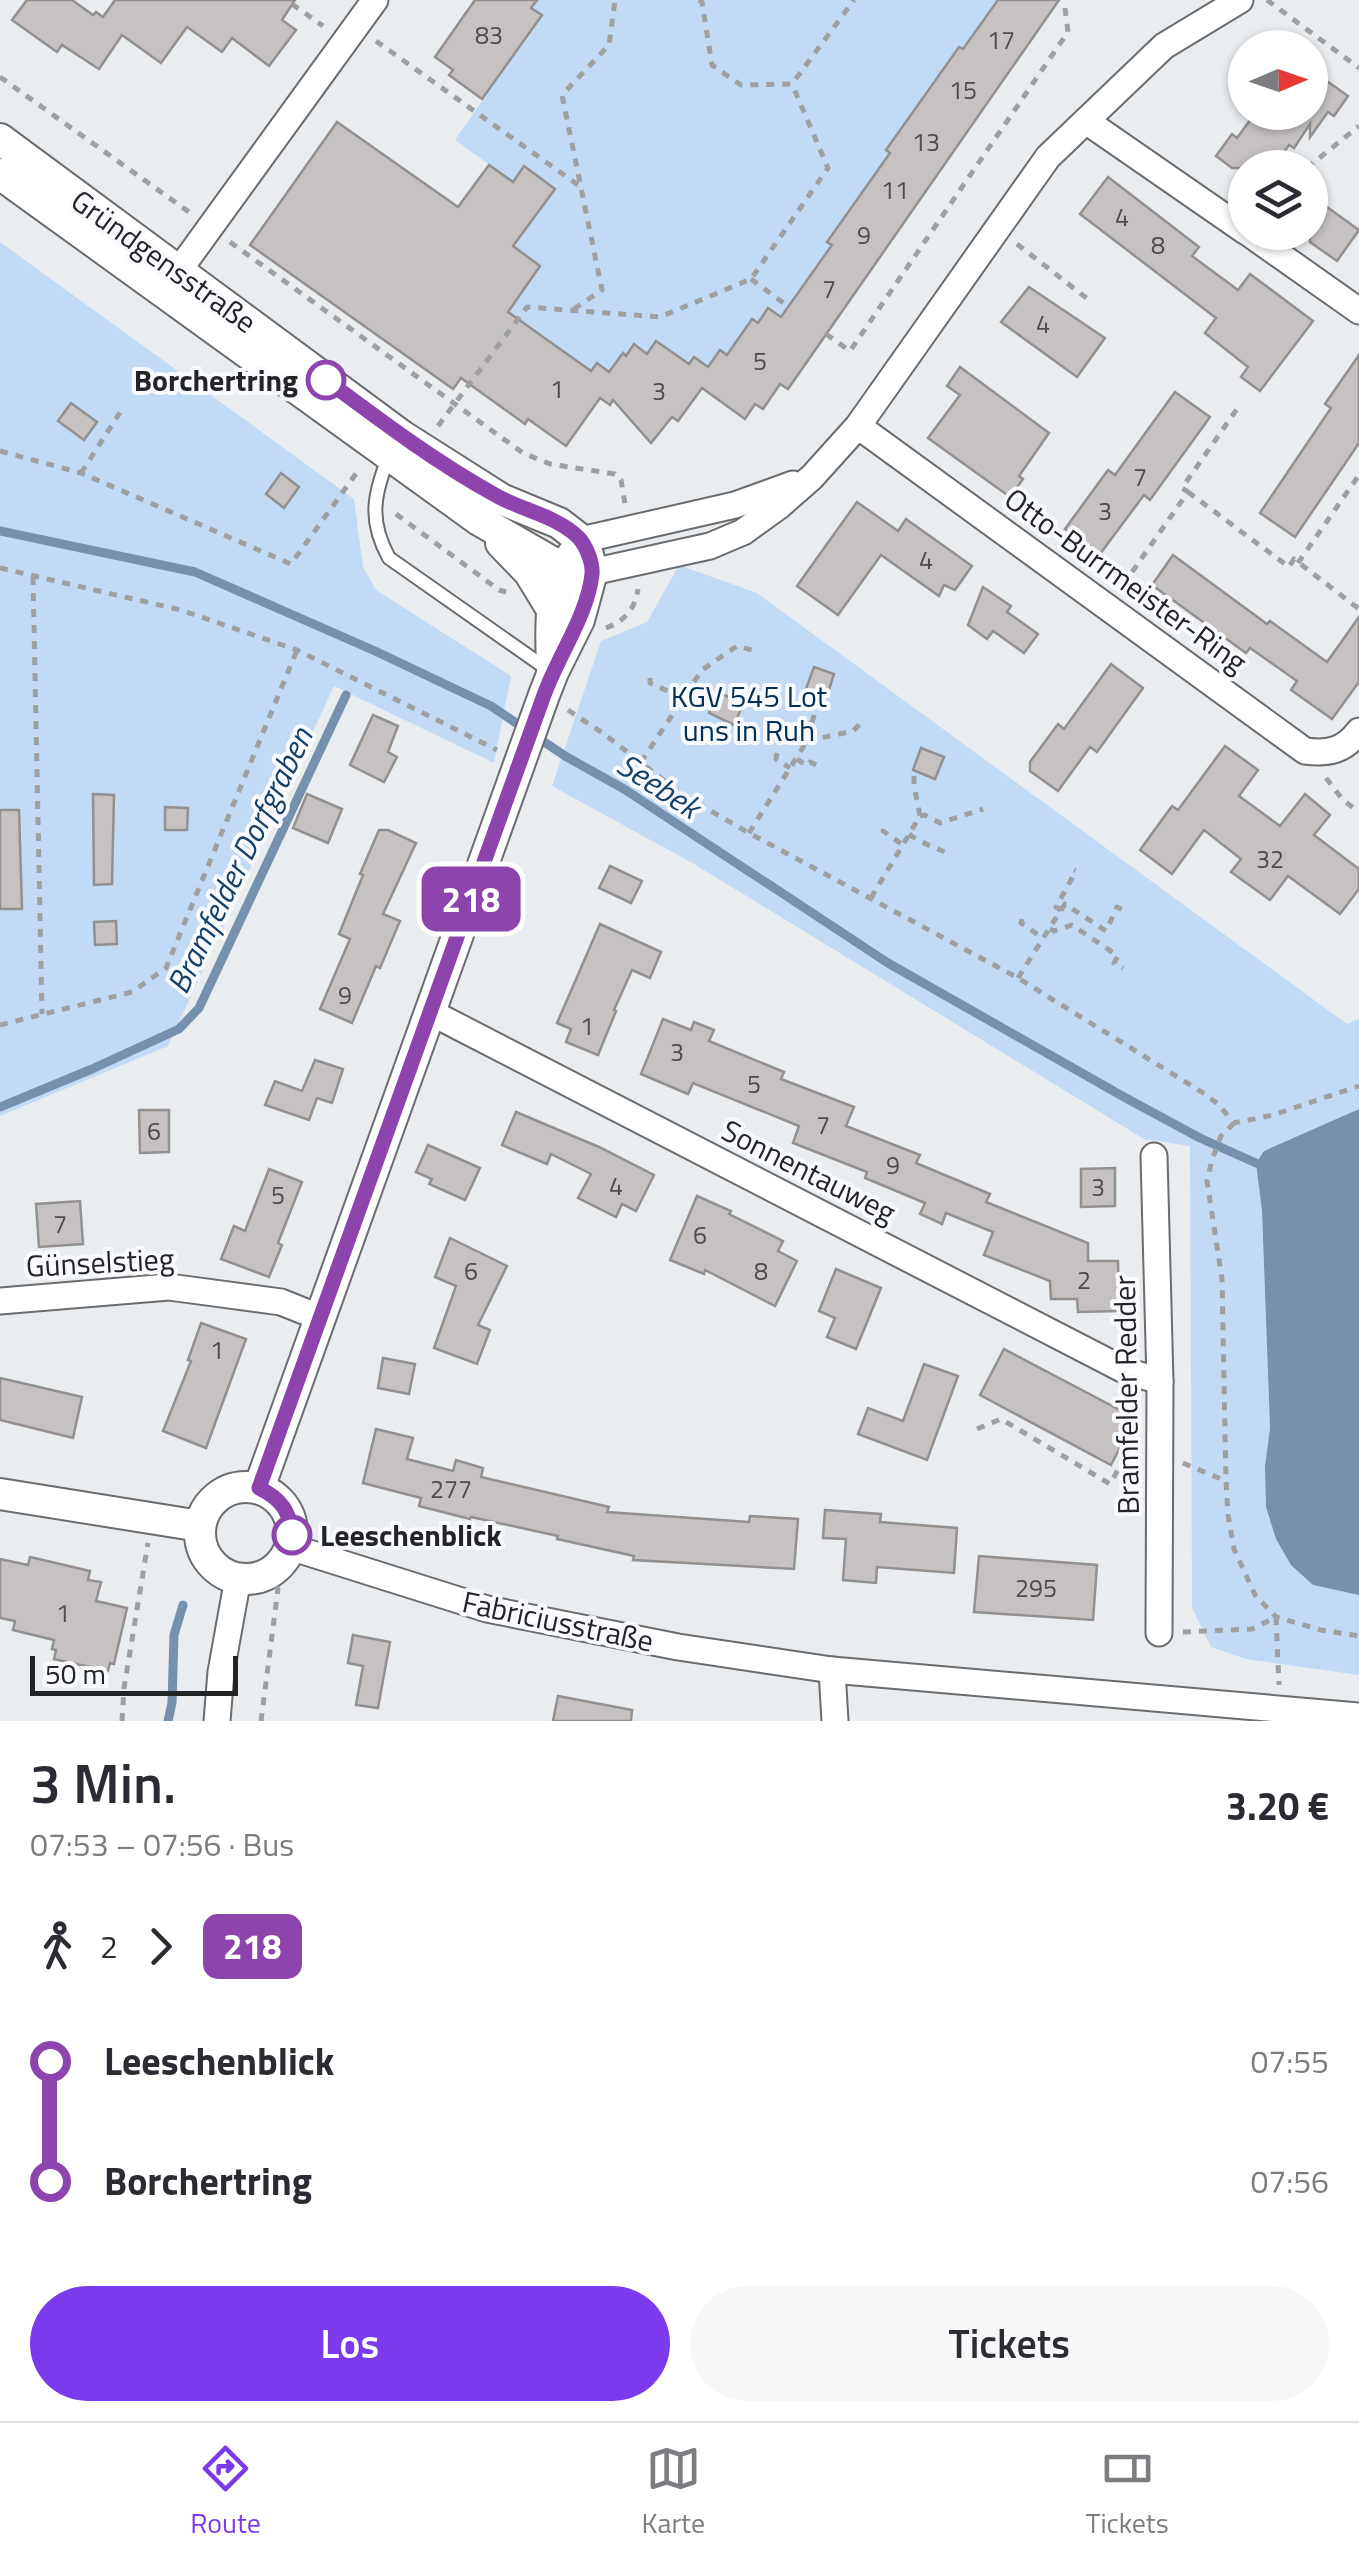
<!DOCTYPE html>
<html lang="de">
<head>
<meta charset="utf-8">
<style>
	:root { --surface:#fff; --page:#f7f7f7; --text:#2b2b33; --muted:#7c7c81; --line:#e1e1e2; --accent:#7c3aed }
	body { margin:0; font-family:"Titillium Web",sans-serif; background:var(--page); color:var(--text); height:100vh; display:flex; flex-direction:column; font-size:38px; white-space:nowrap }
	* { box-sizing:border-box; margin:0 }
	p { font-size:32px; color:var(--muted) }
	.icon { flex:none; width:55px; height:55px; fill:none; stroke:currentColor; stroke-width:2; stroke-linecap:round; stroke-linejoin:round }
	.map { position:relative; height:1721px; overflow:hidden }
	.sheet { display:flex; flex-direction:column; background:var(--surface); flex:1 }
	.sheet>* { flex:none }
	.badge { padding:0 20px; border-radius:15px; font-size:35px; line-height:65px }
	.needle { width:65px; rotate:88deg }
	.tools { position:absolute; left:1228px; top:30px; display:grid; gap:20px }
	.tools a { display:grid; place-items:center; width:100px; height:100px; border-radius:50%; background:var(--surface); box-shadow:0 2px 8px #0004; font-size:50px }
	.scale { position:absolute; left:30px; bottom:25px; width:208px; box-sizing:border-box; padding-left:10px; border:5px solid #232425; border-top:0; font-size:28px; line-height:35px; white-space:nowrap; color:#232425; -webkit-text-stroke:8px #f8fafd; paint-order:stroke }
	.map>.badge { position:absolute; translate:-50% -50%; box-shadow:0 0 0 5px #fff }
	.legs { display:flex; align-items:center; gap:15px; height:110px; padding:0 30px; font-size:32px }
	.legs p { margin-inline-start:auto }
	.head { display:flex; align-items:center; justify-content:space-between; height:170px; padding:0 30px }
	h1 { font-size:55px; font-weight:600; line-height:75px }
	.cta { display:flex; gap:20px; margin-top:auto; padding:20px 30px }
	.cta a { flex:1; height:115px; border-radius:60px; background:var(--accent); color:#fff; font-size:40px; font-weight:600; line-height:115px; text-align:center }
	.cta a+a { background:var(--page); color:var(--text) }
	ul { padding:0 30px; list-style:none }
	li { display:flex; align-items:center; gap:35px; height:120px; font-size:38px }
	li i { display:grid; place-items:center; width:15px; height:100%; margin:0 12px; background:currentColor }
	li i::after { content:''; width:25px; height:25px; margin:-12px; border:8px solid; border-radius:50%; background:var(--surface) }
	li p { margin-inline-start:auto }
	li:first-child i { background:linear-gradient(#0000 50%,currentColor 0) }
	li:last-child i { background:linear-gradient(currentColor 50%,#0000 0) }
	.tab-bar { display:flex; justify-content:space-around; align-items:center; height:140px; border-top:2px solid var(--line); background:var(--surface); font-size:28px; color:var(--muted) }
	.tab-bar a { display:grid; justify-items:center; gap:5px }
	.tab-bar .on { color:var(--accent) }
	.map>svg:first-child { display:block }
	.green { fill:#c1dbf7 }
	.water { fill:#7591ae }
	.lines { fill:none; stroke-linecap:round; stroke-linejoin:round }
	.stream { stroke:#7591ae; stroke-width:9 }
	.building { fill:#c6c2c2; stroke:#939090; stroke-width:2.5 }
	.service-casing { stroke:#6a6c6e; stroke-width:16 }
	.minor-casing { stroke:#6a6c6e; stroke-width:29 }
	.tertiary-casing { stroke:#6a6c6e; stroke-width:34 }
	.path { stroke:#9ea0a1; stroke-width:5; stroke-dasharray:8 8; stroke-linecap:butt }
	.service { stroke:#fff; stroke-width:12 }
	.minor { stroke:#fff; stroke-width:25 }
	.tertiary { stroke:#fff; stroke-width:30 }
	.line-1-casing { stroke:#fff; stroke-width:22 }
	.line-1 { stroke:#8e44ad; stroke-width:15 }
	.stop-1-dot { fill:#fff; stroke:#8e44ad; stroke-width:5 }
	.labels { text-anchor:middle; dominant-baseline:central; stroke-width:8; stroke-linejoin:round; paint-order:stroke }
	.number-label { font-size:25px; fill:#4c4c4c }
	.street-label { font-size:30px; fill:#232425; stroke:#f8fafd }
	.stop-label { font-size:30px; font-weight:bold; fill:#232425; stroke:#f8fafd; text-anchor:end }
	.park-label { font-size:30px; fill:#002f56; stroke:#f8fafd }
	.water-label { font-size:32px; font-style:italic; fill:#154169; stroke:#f8fafd }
</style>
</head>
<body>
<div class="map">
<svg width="1359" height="1721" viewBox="0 0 1359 1721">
	<rect width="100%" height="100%" fill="#eaedef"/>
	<!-- green -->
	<g class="green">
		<polygon points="537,0 998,0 963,49 959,47 886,150 890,153 828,241 832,245 781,317 768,308 758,323 752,319 727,355 719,350 708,367 647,354 634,345 626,356 623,354 609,372 597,363 591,371 538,334 502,319 540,266 513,247 555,189 524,166 513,182 455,140 541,16 531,8"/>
		<polygon points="0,242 354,499 363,567 376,590 511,676 494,763 334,686 168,1046 0,1116"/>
		<polygon points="679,565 757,593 1347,1024 1359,1019 1359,1109 1264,1151 1256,1163 1262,1211 1270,1428 1265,1466 1276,1539 1292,1565 1313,1585 1359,1595 1359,1675 1246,1659 1211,1647 1192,1608 1190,1146 1144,1139 694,864 552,786 601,641 647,622"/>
	</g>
	<!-- water -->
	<polygon class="water" points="1359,1109 1359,1595 1313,1585 1291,1565 1276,1539 1266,1507 1265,1466 1270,1428 1262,1211 1256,1163 1264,1151"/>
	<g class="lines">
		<!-- stream -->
		<g class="stream">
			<polyline points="0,531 195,572 375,651 491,706 565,756 624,789 888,963 1124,1097 1200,1138 1256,1163"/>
			<polyline points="0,1107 92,1069 179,1029 199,1008 346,695"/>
			<polyline points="168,1721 172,1703 174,1635 183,1605"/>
		</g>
	</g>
	<!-- building -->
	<g class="building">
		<polygon points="27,0 72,0 93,15 96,12 103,17 115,0 295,0 282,20 296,30 269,66 232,38 222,52 187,27 161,63 122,35 99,69 62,45 57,52 12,20"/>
		<polygon points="475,0 537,0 531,8 542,15 482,99 449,75 453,70 435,57"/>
		<polygon points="998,0 1059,0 788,389 780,384 763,409 755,404 745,419 702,388 678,421 672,417 651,443 613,400 610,405 600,398 566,446 528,419 525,424 461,378 453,389 250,245 337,122 458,207 489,165 513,182 524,166 555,189 513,246 540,266 508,312 591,371 597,363 609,372 623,353 626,356 634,344 647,354 656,341 689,364 694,357 708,367 720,350 727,355 752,319 758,323 768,308 781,317 832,245 827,242 890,153 886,150 959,47 963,49"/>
		<polygon points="1310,69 1348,96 1334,116 1328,112 1310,137 1310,124 1294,148 1289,145 1272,168 1232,168 1216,156 1232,134 1237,138 1256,112 1310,112"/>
		<polygon points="1108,177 1199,247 1192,256 1238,290 1250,274 1313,321 1260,391 1241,377 1248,367 1205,333 1216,318 1080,214"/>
		<polygon points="1320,202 1359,230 1337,261 1310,242 1310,216"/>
		<polygon points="1029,287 1105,338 1077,377 1001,322"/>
		<polygon points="1359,355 1359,443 1295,537 1260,513 1331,408 1325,404"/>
		<polygon points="960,367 1049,433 1019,476 1023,479 1010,497 928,438 960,395 947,386"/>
		<polygon points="1175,392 1210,417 1150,500 1144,495 1100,554 1065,529 1108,470 1115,475"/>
		<polygon points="71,403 97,422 84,440 58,421"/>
		<polygon points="281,473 299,487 284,508 266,494"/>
		<polygon points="857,502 898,531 906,519 972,566 955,590 944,585 939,596 881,555 838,615 797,586"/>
		<polygon points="1173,555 1267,624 1270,621 1327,662 1359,617 1359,682 1332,719 1291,690 1297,681 1250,648 1246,653 1152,585"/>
		<polygon points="983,587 1011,606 1007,612 1038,634 1024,653 993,631 987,639 968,625"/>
		<polygon points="1111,664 1143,688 1097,752 1090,747 1058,791 1030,771 1030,762 1058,724 1064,729"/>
		<polygon points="814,667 834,674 827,696 806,689"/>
		<polygon points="718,692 743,704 734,725 709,713"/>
		<polygon points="373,715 398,726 388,752 397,757 384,782 350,765"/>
		<polygon points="1225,746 1258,770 1239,796 1280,826 1305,794 1330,815 1314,835 1359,869 1359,889 1340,914 1288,876 1270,900 1231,872 1241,859 1204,830 1172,874 1140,850 1172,806 1178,810"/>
		<polygon points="921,748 944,757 935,779 913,770"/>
		<polygon points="93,794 114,795 112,884 94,885"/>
		<polygon points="307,794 342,809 328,843 293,828"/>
		<polygon points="165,807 188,808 187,830 165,830"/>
		<polygon points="0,810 19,810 22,909 0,909"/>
		<polygon points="379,830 388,830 416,843 383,914 400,921 380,968 376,966 352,1023 320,1009 350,939 339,934 363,875 360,874"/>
		<polygon points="610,866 642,881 631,903 599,888"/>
		<polygon points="116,921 117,944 95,945 94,922"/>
		<polygon points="600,924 661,952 650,978 632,970 614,1010 616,1011 598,1055 566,1042 571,1029 557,1023"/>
		<polygon points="663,1019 691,1030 694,1022 714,1030 709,1041 784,1072 781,1079 854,1107 846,1126 920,1155 916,1163 990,1194 986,1202 1088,1243 1088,1261 1118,1261 1119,1311 1078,1312 1077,1299 1051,1299 1050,1281 984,1255 993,1232 946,1213 942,1224 920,1214 925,1203 865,1178 867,1172 793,1143 799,1126 693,1083 688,1094 641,1074"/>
		<polygon points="315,1060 343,1069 332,1103 317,1098 309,1120 265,1105 275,1081 302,1091"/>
		<polygon points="139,1110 169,1110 169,1152 140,1153"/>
		<polygon points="516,1112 599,1147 654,1175 636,1211 622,1204 616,1217 578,1198 591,1174 551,1154 547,1164 502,1145"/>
		<polygon points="428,1145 480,1168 465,1200 429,1184 432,1179 416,1172"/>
		<polygon points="1115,1168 1115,1206 1081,1207 1081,1169"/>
		<polygon points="269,1169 302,1182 278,1243 282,1245 269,1277 221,1259 234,1226 245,1231"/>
		<polygon points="697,1196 731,1211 729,1214 783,1241 778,1251 797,1261 775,1306 705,1270 704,1274 670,1260"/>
		<polygon points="80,1201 83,1244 39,1247 36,1204"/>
		<polygon points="450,1238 507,1266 478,1325 490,1330 477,1364 434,1348 456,1286 435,1277"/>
		<polygon points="836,1269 881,1288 856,1349 827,1337 835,1318 819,1311"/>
		<polygon points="201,1323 246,1339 206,1448 163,1431 191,1361 188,1360"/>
		<polygon points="1004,1349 1135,1418 1111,1465 980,1395"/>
		<polygon points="383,1358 415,1364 409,1394 378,1388"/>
		<polygon points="924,1364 958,1376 927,1460 858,1434 868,1408 903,1421"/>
		<polygon points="0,1378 82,1397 73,1438 0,1420"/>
		<polygon points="376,1429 413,1438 407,1459 453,1471 456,1460 483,1468 481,1477 609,1507 607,1512 749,1522 750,1516 798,1519 794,1569 633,1560 634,1556 557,1539 558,1536 471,1517 470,1519 419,1506 421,1498 363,1483"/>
		<polygon points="825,1510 881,1514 880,1522 957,1528 954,1573 877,1567 876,1583 843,1580 846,1539 823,1538"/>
		<polygon points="979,1556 1097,1565 1093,1620 974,1612"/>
		<polygon points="30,1557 90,1571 88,1580 101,1582 96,1601 127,1608 114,1664 110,1663 108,1671 54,1659 56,1650 52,1649 54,1640 13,1630 15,1621 0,1618 0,1559 28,1565"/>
		<polygon points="353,1635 390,1642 378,1708 356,1705 363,1666 348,1663"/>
		<polygon points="558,1696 632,1710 631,1721 553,1721"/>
	</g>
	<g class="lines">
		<!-- service casing -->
		<g class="service-casing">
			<path id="service" d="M389,455c-14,39 -22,63 0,103l161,113"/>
		</g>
		<!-- minor casing -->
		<g class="minor-casing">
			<g id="minor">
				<polyline points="1086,121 1245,231"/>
				<polyline points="1247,232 1359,311"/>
				<polyline points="169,284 375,0"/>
				<path d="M858,426l447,325c23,3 39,0 54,-20"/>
				<polyline points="581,540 735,505 793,484"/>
				<polyline points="592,572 710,546 743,532 779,506 812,477 858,426 1048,157 1164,46 1240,0"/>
				<polyline points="430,1012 1126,1371 1160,1381"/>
				<polyline points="1154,1156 1160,1381 1159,1633"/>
				<polyline points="0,1301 169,1287 281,1302 321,1318"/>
				<polyline points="290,1547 487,1609 678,1647 832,1670 1359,1716"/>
				<polyline points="832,1670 835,1721"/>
				<polyline points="217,1721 221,1672 238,1578"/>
			</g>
		</g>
		<!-- tertiary casing -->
		<g class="tertiary-casing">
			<g id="tertiary">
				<polyline points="0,139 402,436 501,499 559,523 581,540 588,555 592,572 579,620 553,672 544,695 259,1488"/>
				<polyline points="0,174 479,520 564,569 592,572"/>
				<polyline points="501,543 529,572 551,608"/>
				<path d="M552,669c-1,-46 -5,-73 20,-114"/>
				<circle cx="246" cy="1533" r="46"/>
				<polyline points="0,1494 200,1526"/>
			</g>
		</g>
		<!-- path -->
		<g class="path">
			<polyline points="699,0 702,2 712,65 741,85 792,84 854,0"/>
			<polyline points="1267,0 1359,68"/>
			<polyline points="292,4 323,26"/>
			<polyline points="376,41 581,187"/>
			<polyline points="0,77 189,212"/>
			<polyline points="1307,168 1359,126"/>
			<polyline points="230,242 523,453 550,464 615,474 621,480 625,504"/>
			<polyline points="1017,244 1089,300"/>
			<polyline points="751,279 789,307"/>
			<polyline points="574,309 602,290 562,95 609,45 615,0"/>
			<polyline points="826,334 850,351 1068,32 1064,0"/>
			<polyline points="438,426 527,307 660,317 751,279 828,168 792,84"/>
			<polyline points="0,451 81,473 291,564 360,468"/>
			<polyline points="81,473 121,411"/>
			<polyline points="1188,492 1289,567 1294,559 1359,609"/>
			<polyline points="396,514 499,590 506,592"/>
			<polyline points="1298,563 1359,475"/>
			<polyline points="0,568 181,610 297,650 497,750"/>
			<polyline points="33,577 42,1014"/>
			<polyline points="1123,585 1188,492 1182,488 1237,409"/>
			<path d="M606,628c19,-7 29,-19 32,-39"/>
			<polyline points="650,678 650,683 683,698"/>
			<polyline points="691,688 715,700"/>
			<polyline points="568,710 604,734 683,795 749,833 1018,978 1205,1094 1219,1105 1234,1123 1273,1115 1359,1086"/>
			<polyline points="807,741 853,731 860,724"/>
			<polyline points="777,753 776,759 790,768"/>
			<polyline points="797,759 807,766 810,762 823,768"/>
			<polyline points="641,762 702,670 737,646 756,651"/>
			<polyline points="1326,778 1343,800 1359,812"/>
			<polyline points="920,816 925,815 940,823 983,809"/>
			<polyline points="884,829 883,831 903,845"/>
			<path d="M749,833l58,-92c0,-8 3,-11 5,-19 4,-9 2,-18 1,-27l-6,-3 1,-3"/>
			<path d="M909,834c13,10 28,14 43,21"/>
			<polyline points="871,898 920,816 914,785 914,771"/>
			<polyline points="1061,910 1065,904 1106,931 1117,907 1123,910"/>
			<polyline points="1022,919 1021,923 1043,938"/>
			<polyline points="1050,929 1054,931 1072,925 1118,956 1114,963 1123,968"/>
			<polyline points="1018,978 1061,910 1056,907 1076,871 1074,870"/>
			<polyline points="0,1025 132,992 166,968 297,650"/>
			<polyline points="1234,1123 1221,1136 1212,1160 1207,1181 1222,1279 1226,1481 1228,1515 1234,1549 1255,1595 1276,1617 1321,1630 1359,1636"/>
			<polyline points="977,1429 1001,1419 1110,1484 1120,1466 1132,1471"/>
			<polyline points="1183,1463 1226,1481"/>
			<polyline points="1183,1632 1252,1629 1276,1617 1279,1685"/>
			<polyline points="122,1721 124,1688 148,1543"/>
			<polyline points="261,1721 278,1589 268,1573"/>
		</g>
		<!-- service -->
		<use href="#service" class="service"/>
		<!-- minor -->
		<use href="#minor" class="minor"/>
		<!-- tertiary -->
		<use href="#tertiary" class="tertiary"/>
	</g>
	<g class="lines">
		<!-- line-1 casing -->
		<g class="line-1-casing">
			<path id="line-1" d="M292,1535c-2,-24 -11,-36 -33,-47l285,-793c14,-39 44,-81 48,-121 1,-12 -6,-28 -13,-36 -22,-22 -55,-27 -82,-42 -60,-33 -116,-75 -171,-116"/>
		</g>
		<!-- line-1 -->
		<use href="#line-1" class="line-1"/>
	</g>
	<!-- markers -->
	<g class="stop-1-dot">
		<circle cx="326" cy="380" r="18"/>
		<circle cx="292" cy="1535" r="18"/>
	</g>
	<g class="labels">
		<!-- number labels -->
		<g class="number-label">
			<text x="489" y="35">83</text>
			<text x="1001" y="40">17</text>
			<text x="963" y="90">15</text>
			<text x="926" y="142">13</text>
			<text x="895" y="190">11</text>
			<text x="1122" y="217">4</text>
			<text x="864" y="235">9</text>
			<text x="1158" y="245">8</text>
			<text x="829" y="289">7</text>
			<text x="1043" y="324">4</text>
			<text x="760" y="361">5</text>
			<text x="557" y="389">1</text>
			<text x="659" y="391">3</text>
			<text x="1140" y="477">7</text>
			<text x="1105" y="511">3</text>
			<text x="926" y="560">4</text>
			<text x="1270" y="859">32</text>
			<text x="345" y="995">9</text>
			<text x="587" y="1026">1</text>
			<text x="677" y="1052">3</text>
			<text x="754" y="1084">5</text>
			<text x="823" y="1125">7</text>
			<text x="154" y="1131">6</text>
			<text x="893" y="1165">9</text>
			<text x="616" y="1186">4</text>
			<text x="1098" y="1187">3</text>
			<text x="278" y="1195">5</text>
			<text x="60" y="1224">7</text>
			<text x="700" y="1235">6</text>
			<text x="471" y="1271">6</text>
			<text x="761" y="1271">8</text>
			<text x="1084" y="1280">2</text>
			<text x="217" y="1350">1</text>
			<text x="451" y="1489">277</text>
			<text x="1036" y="1588">295</text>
			<text x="63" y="1613">1</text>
		</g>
		<!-- street labels -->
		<g class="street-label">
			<text transform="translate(164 261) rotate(36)">Gründgensstraße</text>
			<text transform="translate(1126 580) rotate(36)">Otto-Burrmeister-Ring</text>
			<text transform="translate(809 1171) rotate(27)">Sonnentauweg</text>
			<text transform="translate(100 1262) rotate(-3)">Günselstieg</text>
			<text transform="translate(1126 1395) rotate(-91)">Bramfelder Redder</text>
			<text transform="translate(558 1621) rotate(12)">Fabriciusstraße</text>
		</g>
		<!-- stop labels -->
		<g class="stop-label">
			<text x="298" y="380">Borchertring</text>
			<text x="320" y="1535" text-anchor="start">Leeschenblick</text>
		</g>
		<!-- park labels -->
		<g class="park-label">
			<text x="749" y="696">KGV 545 Lot<tspan x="749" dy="34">uns in Ruh</tspan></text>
		</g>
		<!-- water labels -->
		<g class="water-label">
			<text transform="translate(659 785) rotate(33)">Seebek</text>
			<text transform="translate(239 860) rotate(-64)">Bramfelder Dorfgraben</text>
		</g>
	</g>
</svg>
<div class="tools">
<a><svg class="needle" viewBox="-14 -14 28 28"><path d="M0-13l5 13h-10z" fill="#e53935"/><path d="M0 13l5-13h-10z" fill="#7c7c81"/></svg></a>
<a><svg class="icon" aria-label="layers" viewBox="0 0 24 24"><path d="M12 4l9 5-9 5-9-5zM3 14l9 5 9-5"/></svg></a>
</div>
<div class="scale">50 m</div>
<b class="badge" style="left:471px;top:899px;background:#8e44ad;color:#fff">218</b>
</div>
<section class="sheet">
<div class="head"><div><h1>3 Min.</h1><p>07:53 – 07:56 · Bus</p></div><b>3.20 €</b></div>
<div class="legs"><svg class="icon" aria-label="walk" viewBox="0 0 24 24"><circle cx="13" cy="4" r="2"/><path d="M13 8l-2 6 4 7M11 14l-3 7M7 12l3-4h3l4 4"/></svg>2<svg class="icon" aria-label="forward" viewBox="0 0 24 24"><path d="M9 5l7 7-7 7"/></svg><b class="badge" style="background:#8e44ad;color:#fff">218</b></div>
<ul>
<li><i style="color:#8e44ad"></i><b>Leeschenblick</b><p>07:55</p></li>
<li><i style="color:#8e44ad"></i><b>Borchertring</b><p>07:56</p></li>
</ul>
<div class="cta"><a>Los</a><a>Tickets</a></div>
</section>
<nav class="tab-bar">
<a class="on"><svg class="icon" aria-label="directions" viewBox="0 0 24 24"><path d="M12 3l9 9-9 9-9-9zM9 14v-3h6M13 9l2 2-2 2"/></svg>Route</a>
<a><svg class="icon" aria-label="map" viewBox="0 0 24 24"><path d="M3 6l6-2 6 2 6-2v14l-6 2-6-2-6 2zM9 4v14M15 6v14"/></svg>Karte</a>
<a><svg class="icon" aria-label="tickets" viewBox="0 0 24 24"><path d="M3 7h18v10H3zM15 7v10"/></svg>Tickets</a>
</nav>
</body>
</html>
